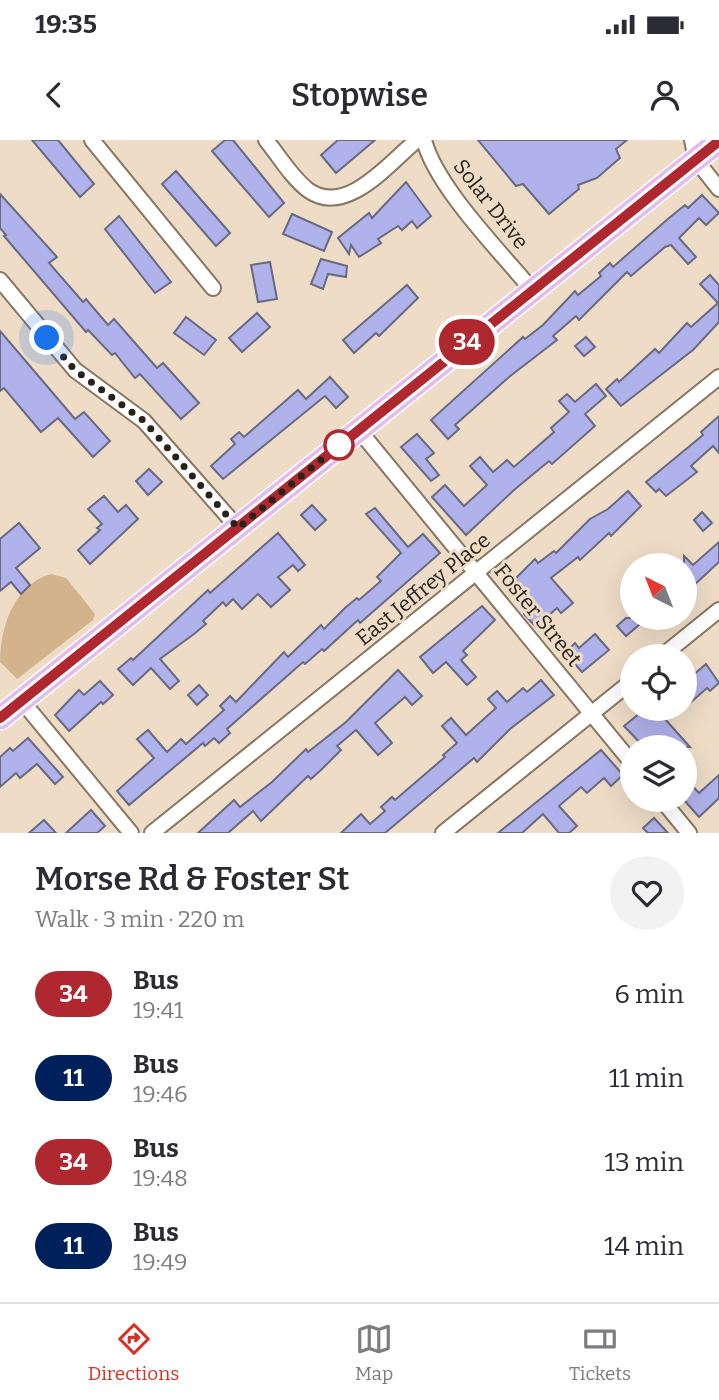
<!DOCTYPE html>
<html lang="en">
<head>
<meta charset="utf-8">
<style>
	:root { --surface:#fff; --page:#f2f2f3; --text:#2b2b33; --muted:#7c7c81; --line:#e1e1e2; --accent:#d93025 }
	body { margin:0; font-family:Bitter,serif; background:var(--page); color:var(--text); height:100vh; display:flex; flex-direction:column; font-size:26px; white-space:nowrap }
	* { box-sizing:border-box; margin:0 }
	p { font-size:23px; color:var(--muted) }
	.icon { flex:none; width:38px; height:38px; fill:none; stroke:currentColor; stroke-width:2; stroke-linecap:round; stroke-linejoin:round }
	.map { position:relative; height:693px; overflow:hidden }
	.sheet { display:flex; flex-direction:column; background:var(--surface); flex:1 }
	.sheet>* { flex:none }
	.badge { padding:0 14px; border-radius:23px; font-size:24px; line-height:46px }
	.needle { width:46px; rotate:318deg }
	.tools { position:absolute; left:620px; top:413px; display:grid; gap:14px }
	.tools a { display:grid; place-items:center; width:77px; height:77px; border-radius:50%; background:var(--surface); box-shadow:0 7px 28px #0002; font-size:35px }
	.you { position:absolute; width:35px; height:35px; margin:-18px; border:5px solid #fff; border-radius:50%; background:#1a73e8; box-shadow:0 0 0 10px #1a73e833 }
	.map>.badge { position:absolute; translate:-50% -50%; box-shadow:0 0 0 4px #fff }
	.round { display:grid; place-items:center; flex:none; width:74px; height:74px; border-radius:37px; background:var(--page) }
	.overview { display:flex; align-items:center; justify-content:space-between; height:119px; padding:0 35px }
	h1 { font-size:33px; font-weight:600; line-height:52px }
	ul { padding:0; list-style:none }
	li { display:flex; align-items:center; gap:21px; height:84px; padding:0 35px }
	li div { flex:1 }
	li b { display:block; font-size:26px }
	li em { font-style:normal }
	li .badge { min-width:77px; font-weight:700; text-align:center }
	.status { display:flex; justify-content:space-between; align-items:center; height:49px; padding:0 35px; background:var(--surface); direction:ltr }
	.status svg { height:19px; fill:currentColor }
	header { display:flex; justify-content:space-between; align-items:center; height:91px; padding:0 35px; background:var(--surface); font-size:32px; font-weight:600 }
	.dock { display:flex; justify-content:space-around; align-items:center; height:98px; border-top:2px solid var(--line); background:var(--surface); font-size:19px; color:var(--muted) }
	.dock a { display:grid; justify-items:center; gap:4px }
	.dock .current { color:var(--accent) }
	.map>svg:first-child { display:block }
	.green { fill:#d2b38c }
	.building { fill:#b0b2eb; stroke:#696a81; stroke-width:2 }
	.lines { fill:none; stroke-linecap:round; stroke-linejoin:round }
	.street-casing { stroke:#877662; stroke-width:18 }
	.primary-casing { stroke:#fff; stroke-width:26 }
	.street { stroke:#fff; stroke-width:14 }
	.primary { stroke:#e4bcec; stroke-width:23 }
	.line-casing { stroke:#fff; stroke-width:16 }
	.line { stroke:#af272f; stroke-width:10 }
	.walk { stroke:#28221a; stroke-width:7; stroke-dasharray:0 12.6 }
	.stop-dot { fill:#fff; stroke:#af272f; stroke-width:3.5 }
	.labels { text-anchor:middle; dominant-baseline:central; stroke-width:6; stroke-linejoin:round; paint-order:stroke }
	.street-label { font-size:21px; fill:#28221a; stroke:#eedcc6 }
</style>
</head>
<body>
<div class="status"><b>19:35</b><svg viewBox="0 0 49 12"><path d="M0 12V9h3v3zM5 12V6h3v6zM10 12V3h3v9zM15 12V0h3v12zM26 1h20v11H26zM47 4h2v5h-2z"/></svg></div>
<header><svg class="icon" aria-label="back" viewBox="0 0 24 24"><path d="M15 5l-7 7 7 7"/></svg>Stopwise<svg class="icon" aria-label="person" viewBox="0 0 24 24"><circle cx="12" cy="8" r="4"/><path d="M4 21q1-7 8-7t8 7"/></svg></header>
<div class="map">
<svg width="719" height="693" viewBox="0 0 719 693">
	<rect width="100%" height="100%" fill="#eedcc6"/>
	<!-- green -->
	<path class="green" d="M51,434l15,4 29,36 -2,6 -76,59 -17,-17c0,-34 14,-78 51,-88z"/>
	<!-- building -->
	<g class="building">
		<polygon points="32,0 58,0 94,44 80,57"/>
		<polygon points="225,0 233,0 284,63 269,77 212,11"/>
		<polygon points="338,0 375,0 336,33 321,15"/>
		<polygon points="478,0 627,0 616,9 620,18 597,38 578,45 579,49 549,74 523,44 516,46"/>
		<polygon points="176,31 230,93 216,106 162,44"/>
		<polygon points="406,42 431,76 417,88 412,81 402,90 398,86 378,99 381,103 359,117 351,105 349,114 338,98 369,73 372,78"/>
		<polygon points="0,54 57,117 49,123 83,162 86,159 108,185 114,179 157,228 163,223 199,263 181,279 140,234 135,238 115,213 112,215 88,190 86,192 4,96 6,95 0,88"/>
		<polygon points="702,55 719,73 706,85 699,78 679,98 696,117 688,124 671,105 665,107 631,136 627,132 579,180 576,176 553,196 557,200 509,237 455,285 459,289 448,299 431,280 523,197 525,199 543,185 575,151 578,155 601,136 599,133 610,123 613,127 669,78 685,65 688,68"/>
		<polygon points="292,74 332,92 324,111 283,94"/>
		<polygon points="119,76 171,142 155,153 105,89"/>
		<polygon points="321,119 347,126 346,137 328,134 323,149 311,144"/>
		<polygon points="270,122 277,159 258,162 251,125"/>
		<polygon points="710,135 719,145 719,182 693,210 621,266 606,249 617,239 619,242 655,209 659,213 687,183 691,187 718,163 700,144"/>
		<polygon points="407,145 418,158 379,196 376,193 354,213 343,200"/>
		<polygon points="257,173 270,187 242,212 229,198"/>
		<polygon points="186,177 216,200 204,215 174,193"/>
		<polygon points="0,191 75,279 84,272 110,301 93,317 58,278 41,292 4,248 0,251"/>
		<polygon points="586,197 595,207 584,216 575,206"/>
		<polygon points="330,237 348,257 336,268 325,256 223,339 211,326 235,304 231,299 239,292 244,297 298,250 306,259"/>
		<polygon points="596,244 606,256 585,274 595,286 552,324 549,321 514,350 466,395 432,357 445,345 464,366 487,345 470,326 480,317 493,332 507,320 514,327 554,292 551,288 569,272 559,261 567,254 575,262"/>
		<polygon points="719,276 719,313 713,306 691,326 697,332 666,356 659,349 656,352 646,342 703,295 701,292"/>
		<polygon points="417,294 434,313 426,319 439,335 431,341 401,307"/>
		<polygon points="149,329 162,342 148,355 136,341"/>
		<polygon points="628,351 641,366 611,396 609,393 580,420 578,417 551,438 573,463 561,473 557,468 536,487 524,474 530,468 509,445 535,419 538,423 554,411 556,413 590,379 608,369"/>
		<polygon points="104,356 118,372 126,365 138,379 90,424 78,410 100,390 97,388 102,384 88,369"/>
		<polygon points="312,365 326,380 315,390 301,375"/>
		<polygon points="375,368 408,407 423,394 440,413 360,483 358,480 324,511 322,509 305,524 303,522 227,589 230,593 219,603 214,598 205,606 203,603 129,665 117,651 154,618 137,599 148,590 167,612 181,599 186,604 224,570 220,566 230,556 236,562 284,512 288,517 321,485 324,489 346,467 357,458 359,460 381,441 377,437 401,413 366,374"/>
		<polygon points="702,372 712,383 703,391 694,380"/>
		<polygon points="19,383 40,408 16,428 30,445 21,454 11,442 0,451 0,399"/>
		<polygon points="278,393 305,425 298,431 293,425 278,437 290,450 271,467 258,454 242,469 233,459 226,466 223,462 203,481 206,484 194,494 160,519 179,541 170,549 151,528 133,545 118,529 131,518 133,520 208,450 210,453"/>
		<polygon points="719,402 719,422 692,447 684,438 684,416 693,425"/>
		<polygon points="482,466 495,480 463,511 467,515 461,520 476,537 467,545 446,522 433,533 420,517"/>
		<polygon points="626,478 647,478 626,496 617,486"/>
		<polygon points="595,494 609,510 582,532 565,513 575,503 579,508"/>
		<polygon points="706,524 719,543 710,551 707,548 690,563 684,557 684,543"/>
		<polygon points="398,530 422,556 412,565 405,557 375,583 392,603 378,615 356,590 337,606 341,610 323,628 311,639 308,636 261,681 253,671 228,693 198,693 234,660 240,667 272,642 306,609 308,612 346,582"/>
		<polygon points="541,540 554,555 510,589 477,622 474,618 385,693 341,693 361,674 370,684 385,671 381,667 392,657 395,660 445,617 443,615 457,603 442,586 451,578 466,595 496,568 488,559 497,551 507,562 523,548 527,552"/>
		<polygon points="100,541 113,555 103,564 101,562 69,591 55,575 79,550 84,555"/>
		<polygon points="199,545 208,555 197,565 188,555"/>
		<polygon points="645,569 677,569 665,579 690,607 644,607 624,586"/>
		<polygon points="28,598 63,637 55,644 37,624 20,638 16,633 0,647 0,617 10,608 13,611"/>
		<polygon points="601,610 623,635 611,646 604,638 587,653 581,647 559,666 577,686 569,693 559,693 543,674 522,693 498,693"/>
		<polygon points="719,635 719,658 699,677 684,660 684,637 699,653"/>
		<polygon points="91,670 105,686 97,693 66,693"/>
		<polygon points="654,678 668,693 648,693 643,688"/>
		<polygon points="44,680 56,693 29,693"/>
	</g>
	<g class="lines">
		<!-- street casing -->
		<g class="street-casing">
			<g id="street">
				<polyline points="92,0 213,148"/>
				<path d="M266,0c13,16 26,38 42,50 38,28 82,-28 109,-50"/>
				<path d="M424,0c12,47 76,111 108,150"/>
				<polyline points="692,0 696,20 719,49"/>
				<polyline points="0,140 75,230 144,281 238,388"/>
				<polyline points="358,289 632,623"/>
				<polyline points="662,516 719,470"/>
				<polyline points="22,561 131,693"/>
				<polyline points="662,660 689,693"/>
				<polyline points="152,693 719,237"/>
				<polyline points="443,693 632,541"/>
			</g>
		</g>
		<!-- primary casing -->
		<g class="primary-casing">
			<polyline id="primary" points="0,578 719,1"/>
		</g>
		<!-- street -->
		<use href="#street" class="street"/>
		<!-- primary -->
		<use href="#primary" class="primary"/>
	</g>
	<g class="lines">
		<!-- line casing -->
		<g class="line-casing">
			<polyline id="line" points="0,578 719,1"/>
		</g>
		<!-- line -->
		<use href="#line" class="line"/>
		<!-- walk -->
		<polyline class="walk" points="47,198 75,230 144,281 238,388 339,305"/>
	</g>
	<!-- markers -->
	<circle class="stop-dot" cx="339" cy="305" r="14"/>
	<g class="labels">
		<!-- street labels -->
		<g class="street-label">
			<text transform="translate(491 64) rotate(52)">Solar Drive</text>
			<text transform="translate(423 449) rotate(-39)">East Jeffrey Place</text>
			<text transform="translate(538 475) rotate(51)">Foster Street</text>
		</g>
	</g>
</svg>
<div class="tools">
<a><svg class="needle" viewBox="-14 -14 28 28"><path d="M0-13l5 13h-10z" fill="#e53935"/><path d="M0 13l5-13h-10z" fill="#7c7c81"/></svg></a>
<a><svg class="icon" aria-label="locate" viewBox="0 0 24 24"><circle cx="12" cy="12" r="6"/><path d="M12 2v4M12 18v4M2 12h4M18 12h4"/></svg></a>
<a><svg class="icon" aria-label="layers" viewBox="0 0 24 24"><path d="M12 4l9 5-9 5-9-5zM3 14l9 5 9-5"/></svg></a>
</div>
<div class="you" style="left:47px;top:198px"></div>
<b class="badge" style="left:467px;top:202px;background:#af272f;color:#fff">34</b>
</div>
<section class="sheet">
<div class="overview"><div><h1>Morse Rd &amp; Foster St</h1><p>Walk · 3 min · 220 m</p></div><a class="round"><svg class="icon" aria-label="heart" viewBox="0 0 24 24"><path d="M12 20l-8-8c-3-5 5-10 8-4 3-6 11-1 8 4z"/></svg></a></div>
<ul>
<li><span class="badge" style="background:#af272f;color:#fff">34</span><div><b>Bus</b><p>19:41</p></div><em>6 min</em></li>
<li><span class="badge" style="background:#00205b;color:#fff">11</span><div><b>Bus</b><p>19:46</p></div><em>11 min</em></li>
<li><span class="badge" style="background:#af272f;color:#fff">34</span><div><b>Bus</b><p>19:48</p></div><em>13 min</em></li>
<li><span class="badge" style="background:#00205b;color:#fff">11</span><div><b>Bus</b><p>19:49</p></div><em>14 min</em></li>
</ul>
</section>
<nav class="dock">
<a class="current"><svg class="icon" aria-label="directions" viewBox="0 0 24 24"><path d="M12 3l9 9-9 9-9-9zM9 14v-3h6M13 9l2 2-2 2"/></svg>Directions</a>
<a><svg class="icon" aria-label="map" viewBox="0 0 24 24"><path d="M3 6l6-2 6 2 6-2v14l-6 2-6-2-6 2zM9 4v14M15 6v14"/></svg>Map</a>
<a><svg class="icon" aria-label="tickets" viewBox="0 0 24 24"><path d="M3 7h18v10H3zM15 7v10"/></svg>Tickets</a>
</nav>
</body>
</html>
